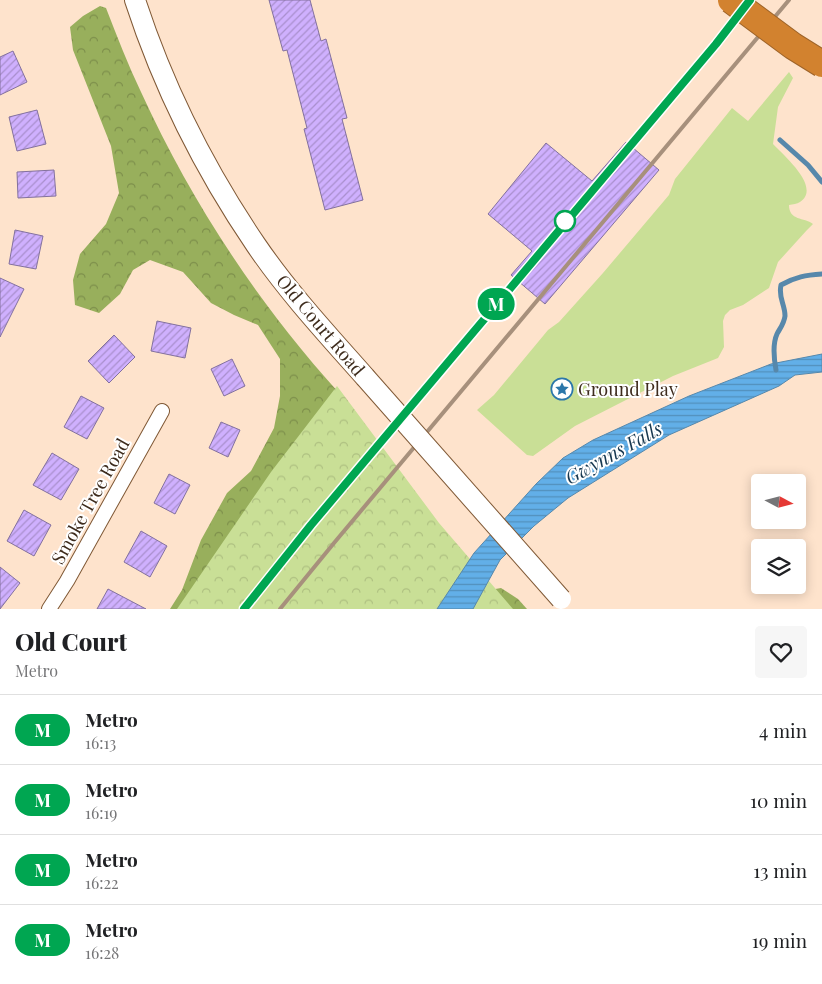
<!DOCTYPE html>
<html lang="en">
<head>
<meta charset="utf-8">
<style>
	:root { --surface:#fff; --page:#f6f6f6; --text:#202124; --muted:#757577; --line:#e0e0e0 }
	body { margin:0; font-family:"Playfair Display",serif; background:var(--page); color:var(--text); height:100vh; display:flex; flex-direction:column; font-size:19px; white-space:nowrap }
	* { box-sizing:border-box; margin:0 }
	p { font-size:16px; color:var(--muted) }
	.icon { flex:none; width:28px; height:28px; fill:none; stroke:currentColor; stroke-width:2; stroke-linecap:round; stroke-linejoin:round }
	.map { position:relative; height:609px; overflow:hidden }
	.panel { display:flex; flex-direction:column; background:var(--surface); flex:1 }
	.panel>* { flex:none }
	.badge { padding:0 10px; border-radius:16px; font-size:18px; line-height:32px }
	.needle { width:32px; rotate:97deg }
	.buttons { position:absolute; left:751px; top:474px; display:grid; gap:10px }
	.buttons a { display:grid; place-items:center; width:55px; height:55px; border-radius:5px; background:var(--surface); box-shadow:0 2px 12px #0003; font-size:25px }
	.map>.badge { position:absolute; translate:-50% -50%; box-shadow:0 0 0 2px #fff }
	.round { display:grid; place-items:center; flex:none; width:52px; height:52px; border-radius:5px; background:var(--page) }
	.summary { display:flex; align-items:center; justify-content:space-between; height:85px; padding:0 15px }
	h1 { font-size:24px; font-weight:800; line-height:38px }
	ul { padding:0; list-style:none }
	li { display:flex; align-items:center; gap:15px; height:70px; padding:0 15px; border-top:1px solid var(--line) }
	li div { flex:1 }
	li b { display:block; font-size:19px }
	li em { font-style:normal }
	li .badge { min-width:55px; font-weight:700; text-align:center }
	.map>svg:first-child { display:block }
	.grass { fill:#c9df96 }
	.forest { fill:url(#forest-crowns) }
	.park { fill:url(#park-crowns) }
	.water { fill:url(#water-rules); stroke:#5788ab }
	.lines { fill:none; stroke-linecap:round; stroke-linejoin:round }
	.stream { stroke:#5788ab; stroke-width:5 }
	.building { fill:url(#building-hatch); stroke:#83719e }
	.street-casing { stroke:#7f5835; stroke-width:16 }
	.secondary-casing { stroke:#7f5835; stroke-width:22 }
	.street { stroke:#fff; stroke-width:14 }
	.secondary { stroke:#fff; stroke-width:20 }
	.rail { stroke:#a7907c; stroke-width:4 }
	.secondary-bridge-casing { stroke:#7f5835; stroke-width:22; stroke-linecap:butt }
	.highway-bridge-casing { stroke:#9e6429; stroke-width:28; stroke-linecap:butt }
	.secondary-bridge { stroke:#fff; stroke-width:20 }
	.highway-bridge { stroke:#d2822f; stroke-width:26 }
	.line-casing { stroke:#fff; stroke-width:11 }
	.line { stroke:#00a651; stroke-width:8 }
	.stop-dot { fill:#fff; stroke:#00a651; stroke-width:2.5 }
	.labels { text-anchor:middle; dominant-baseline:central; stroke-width:4; stroke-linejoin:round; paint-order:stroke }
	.street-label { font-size:18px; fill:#3e2c1d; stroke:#fff }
	.poi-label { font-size:18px; fill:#3e2c1d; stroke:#fff; text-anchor:start }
	.water-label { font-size:19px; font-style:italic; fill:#173850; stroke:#fff }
</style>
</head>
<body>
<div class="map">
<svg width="822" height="609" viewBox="0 0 822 609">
	<defs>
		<pattern id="forest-crowns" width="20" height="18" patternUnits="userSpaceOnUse" patternTransform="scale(1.25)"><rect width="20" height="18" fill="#98af5c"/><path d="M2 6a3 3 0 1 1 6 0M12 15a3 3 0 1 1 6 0" fill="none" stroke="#7d8f4b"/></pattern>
		<pattern id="park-crowns" width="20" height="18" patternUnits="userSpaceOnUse" patternTransform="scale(1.25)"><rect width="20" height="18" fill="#c9df96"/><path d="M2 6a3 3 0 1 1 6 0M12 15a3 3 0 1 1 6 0" fill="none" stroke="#aec081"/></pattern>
		<pattern id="water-rules" width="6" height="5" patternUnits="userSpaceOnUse" patternTransform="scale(1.25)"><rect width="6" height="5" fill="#62afe8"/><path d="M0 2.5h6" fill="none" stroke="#528fbb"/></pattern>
		<pattern id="building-hatch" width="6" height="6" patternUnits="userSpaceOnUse" patternTransform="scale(1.25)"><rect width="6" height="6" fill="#cfb0fe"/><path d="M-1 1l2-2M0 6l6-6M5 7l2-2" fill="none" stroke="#a98fcd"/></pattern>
	</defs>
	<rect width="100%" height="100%" fill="#fee3cc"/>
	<!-- grass -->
	<path class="grass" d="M789,72l4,6 -15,29 -5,37c10,11 49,43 27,58 -3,2 -7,2 -11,3 0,16 15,12 24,19l-6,6 -29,32 -9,26 -26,17 -13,5 -5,5 -2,6 1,26 -6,11 -45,18 -98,50 -42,30 -6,-1 -50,-45 17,-15 54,-65 11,-8 44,-49 66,-78 6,-16 57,-71 16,13z"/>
	<!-- forest -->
	<g class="forest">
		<path d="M100,6l6,2c11,28 22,57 35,84 53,116 124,222 211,315l-141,202h-41l12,-19 19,-50 26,-47 24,-22 23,-43 6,-32v-37l-22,-34 -24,-10 -23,-12 -28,-31 -33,-12 -17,10 -13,24 -21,19 -24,-8 -2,-25 7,-26 26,-30 13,-31 -8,-47 -38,-96 -3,-23 13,-11z"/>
		<polygon points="501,588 518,599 527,609 473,609 484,591"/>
	</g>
	<!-- park -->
	<polygon class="park" points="337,386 439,523 513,609 177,609 271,472"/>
	<!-- water -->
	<polygon class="water" points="822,354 822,372 795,375 779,386 669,435 568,498 534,526 500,560 473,609 437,609 474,553 536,484 563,458 593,440 689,396 771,364"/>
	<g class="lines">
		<!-- stream -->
		<g class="stream">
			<polyline points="780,140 808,165 822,182"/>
			<path d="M776,370c-2,-11 -4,-25 1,-36 3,-6 7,-10 8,-18 0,-12 -7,-18 -4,-31 14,-8 25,-10 41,-11"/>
		</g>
	</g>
	<!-- building -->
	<g class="building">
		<polygon points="269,0 310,0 321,41 326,39 347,118 342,119 363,200 325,210 304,129 307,128 287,50 283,51"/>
		<polygon points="13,51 27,82 0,95 0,57"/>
		<polygon points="37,110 46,144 17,151 9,117"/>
		<polygon points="626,142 659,170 545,304 511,275 532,251 488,214 546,143 592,181"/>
		<polygon points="54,170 56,196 18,198 17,172"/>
		<polygon points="15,230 43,236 36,269 9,264"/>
		<polygon points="0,278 24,289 0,337"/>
		<polygon points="157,321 191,328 185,358 151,351"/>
		<polygon points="114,335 135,357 109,383 88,361"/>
		<polygon points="232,359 245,386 224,396 211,369"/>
		<polygon points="81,396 104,408 87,439 64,427"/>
		<polygon points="221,422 240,430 228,457 209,448"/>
		<polygon points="52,453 79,469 61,500 33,485"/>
		<polygon points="169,474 190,485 175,514 154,503"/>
		<polygon points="24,510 51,525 34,556 7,541"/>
		<polygon points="141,531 167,546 150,577 124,562"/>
		<polygon points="0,567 20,583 0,609"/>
		<polygon points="108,589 146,609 97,609"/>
	</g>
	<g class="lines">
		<!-- street casing -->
		<g class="street-casing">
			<polyline id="street" points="49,609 67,581 162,411"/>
		</g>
		<!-- secondary casing -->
		<g class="secondary-casing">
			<path id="secondary" d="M135,0c28,86 70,170 121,245 32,47 71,89 109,132"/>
		</g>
		<!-- street -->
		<use href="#street" class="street"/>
		<!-- secondary -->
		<use href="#secondary" class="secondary"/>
		<!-- rail -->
		<g class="rail">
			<polyline points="244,609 311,525 565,221 716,44 750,0"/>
			<polyline points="280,609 334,543 789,0"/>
		</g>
		<!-- secondary-bridge casing -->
		<g class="secondary-bridge-casing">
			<polyline id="secondary-bridge" points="365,377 561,599"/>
		</g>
		<!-- highway-bridge casing -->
		<g class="highway-bridge-casing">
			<polyline id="highway-bridge" points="731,0 793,46 822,64"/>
		</g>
		<!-- secondary-bridge -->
		<use href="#secondary-bridge" class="secondary-bridge"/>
		<!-- highway-bridge -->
		<use href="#highway-bridge" class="highway-bridge"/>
	</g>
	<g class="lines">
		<!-- line casing -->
		<g class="line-casing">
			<polyline id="line" points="244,609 311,525 716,44 750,0"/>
		</g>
		<!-- line -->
		<use href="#line" class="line"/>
	</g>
	<!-- icons -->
	<defs>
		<g id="sight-ring" transform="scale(1.125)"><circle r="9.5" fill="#fff" stroke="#2b77aa" stroke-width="1.5"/><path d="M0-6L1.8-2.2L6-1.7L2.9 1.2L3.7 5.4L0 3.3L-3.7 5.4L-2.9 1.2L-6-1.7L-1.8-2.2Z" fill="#2b77aa"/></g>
	</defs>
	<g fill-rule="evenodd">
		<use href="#sight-ring" x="562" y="389"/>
	</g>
	<!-- markers -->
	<circle class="stop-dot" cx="565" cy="221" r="10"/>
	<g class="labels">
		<!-- street labels -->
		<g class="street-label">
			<text transform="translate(321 325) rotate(50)">Old Court Road</text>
			<text transform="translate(90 501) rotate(-61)">Smoke Tree Road</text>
		</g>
		<!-- poi labels -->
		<g class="poi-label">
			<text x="578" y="389">Ground Play</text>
		</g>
		<!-- water labels -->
		<g class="water-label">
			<text transform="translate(613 452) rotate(-29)">Gwynns Falls</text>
		</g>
	</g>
</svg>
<div class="buttons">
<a><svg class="needle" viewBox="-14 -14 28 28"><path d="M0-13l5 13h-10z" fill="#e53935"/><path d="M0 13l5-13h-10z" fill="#757577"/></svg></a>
<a><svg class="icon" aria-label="layers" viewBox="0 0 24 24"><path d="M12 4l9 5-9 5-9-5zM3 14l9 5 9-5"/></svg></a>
</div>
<b class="badge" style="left:496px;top:304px;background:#00a651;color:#fff">M</b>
</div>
<section class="panel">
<div class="summary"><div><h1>Old Court</h1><p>Metro</p></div><a class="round"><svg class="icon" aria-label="heart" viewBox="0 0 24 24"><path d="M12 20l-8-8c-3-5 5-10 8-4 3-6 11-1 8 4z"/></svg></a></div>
<ul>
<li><span class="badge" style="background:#00a651;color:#fff">M</span><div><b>Metro</b><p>16:13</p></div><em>4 min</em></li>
<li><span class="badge" style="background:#00a651;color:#fff">M</span><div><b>Metro</b><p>16:19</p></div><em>10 min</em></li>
<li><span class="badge" style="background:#00a651;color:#fff">M</span><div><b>Metro</b><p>16:22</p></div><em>13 min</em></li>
<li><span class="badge" style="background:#00a651;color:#fff">M</span><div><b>Metro</b><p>16:28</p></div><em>19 min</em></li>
</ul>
</section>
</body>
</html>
